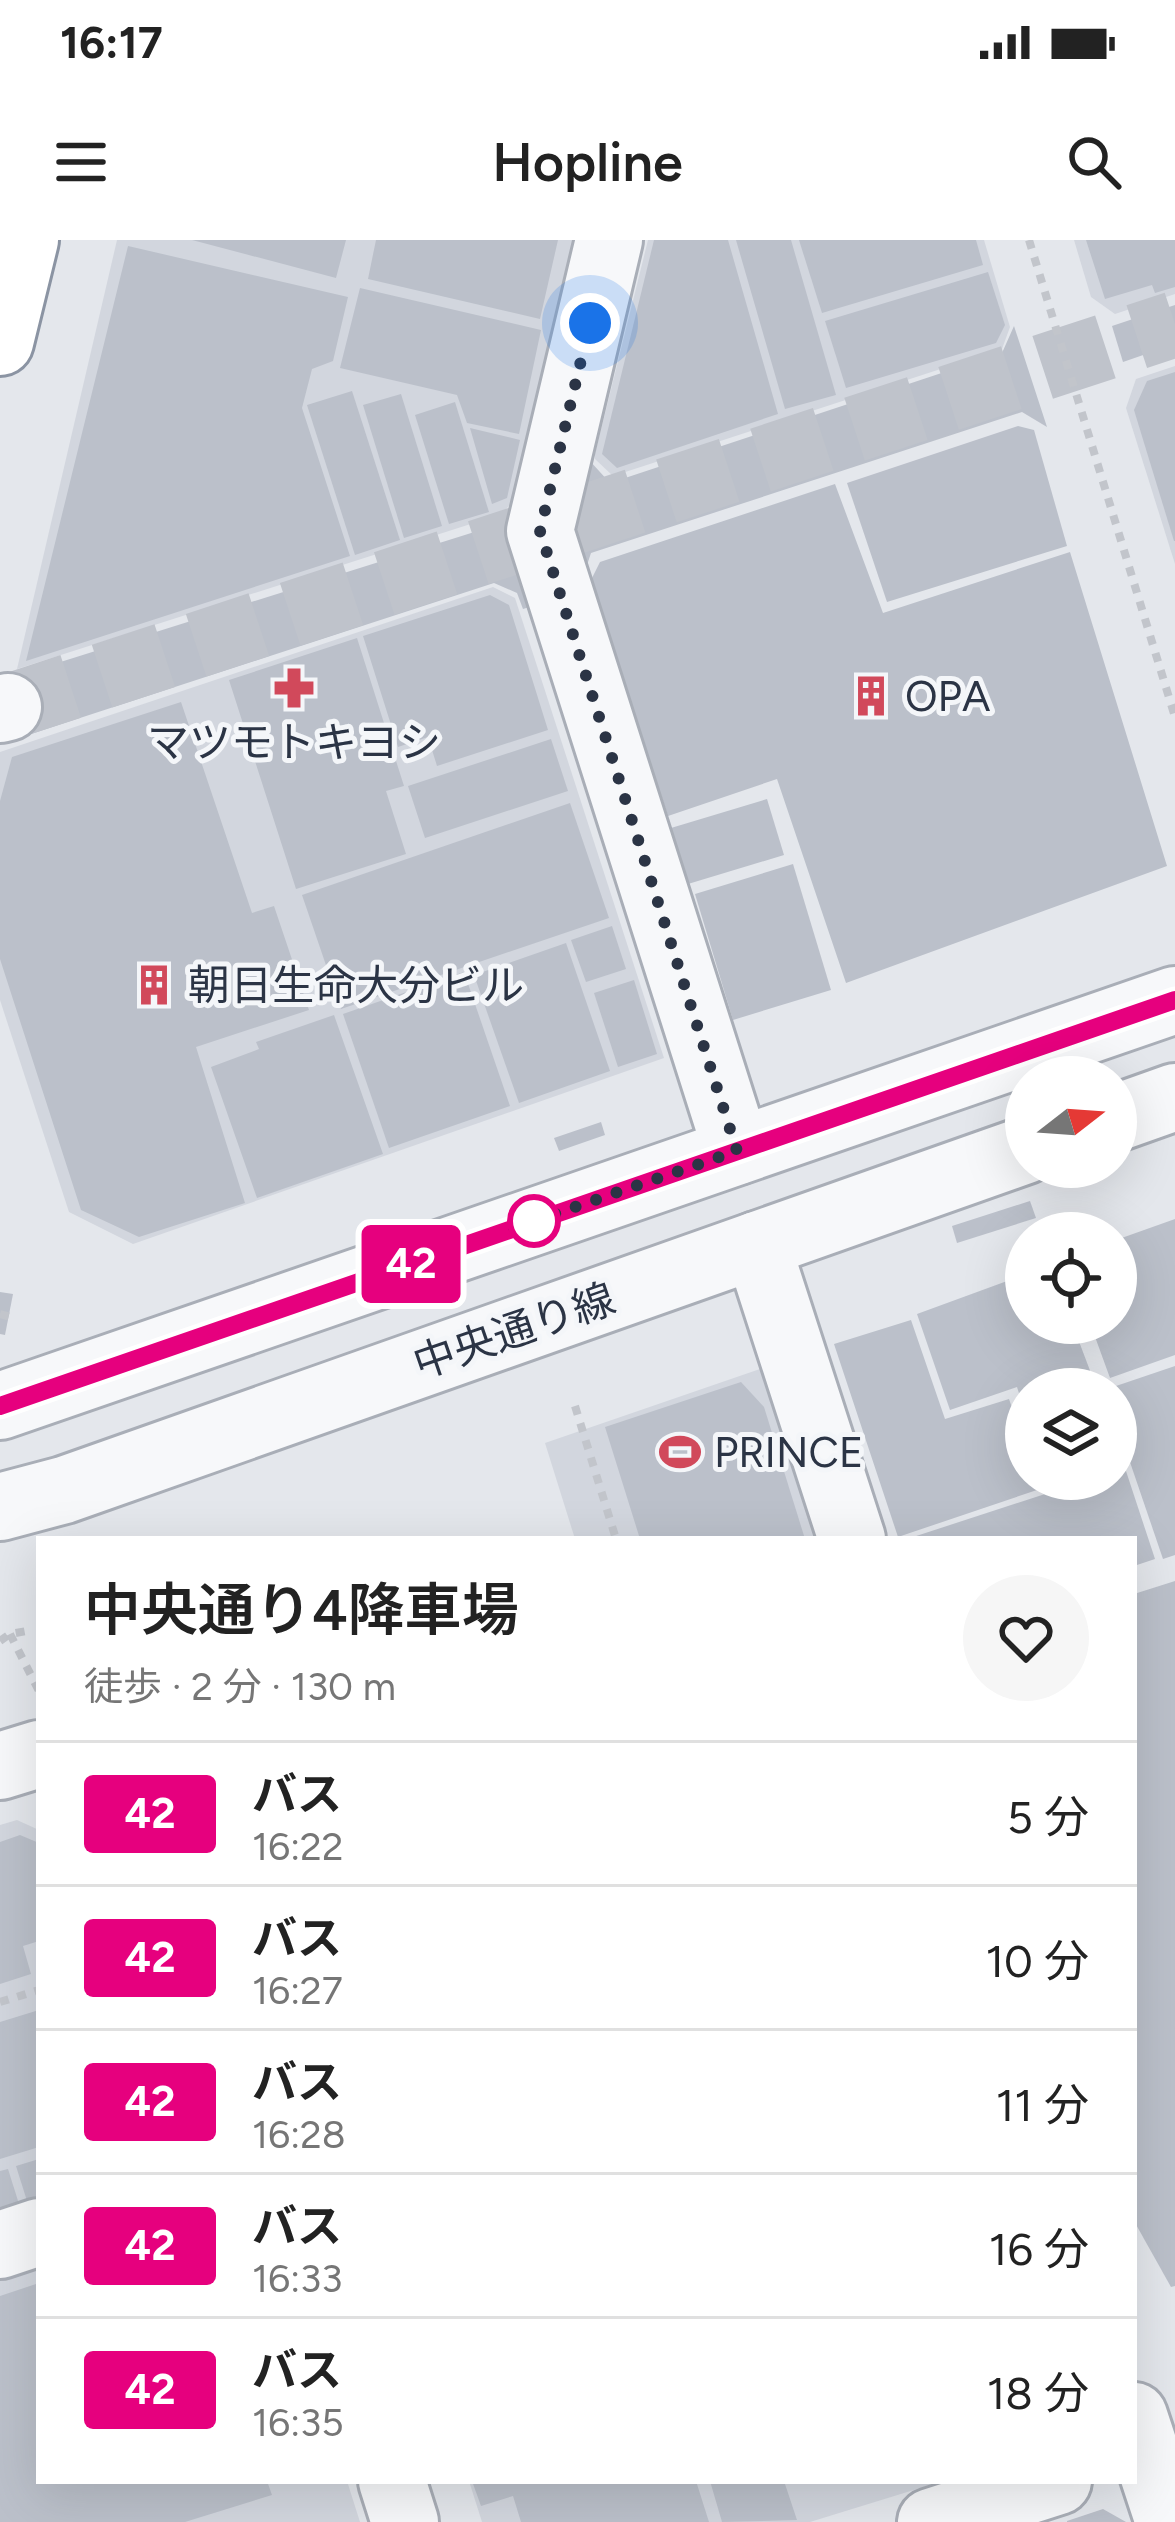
<!DOCTYPE html>
<html lang="ja">
<head>
<meta charset="utf-8">
<style>
	:root { --surface:#fff; --page:#f6f6f6; --text:#222; --muted:#767676; --line:#e0e0e0 }
	body { margin:0; font-family:Figtree,"Noto Sans JP",sans-serif; background:var(--page); color:var(--text); height:100vh; display:flex; flex-direction:column; font-size:45px; white-space:nowrap }
	* { box-sizing:border-box; margin:0 }
	p { font-size:39px; color:var(--muted) }
	.icon { flex:none; width:66px; height:66px; fill:none; stroke:currentColor; stroke-width:2; stroke-linecap:round; stroke-linejoin:round }
	.map { position:relative; flex:1; overflow:hidden }
	.details { position:absolute; left:36px; top:1296px; width:1101px; height:948px; display:flex; flex-direction:column; background:var(--surface); border-radius:0px; box-shadow:0 12px 48px #0002 }
	.details>* { flex:none }
	.badge { padding:0 24px; border-radius:9px; font-size:42px; line-height:78px }
	.needle { width:78px; rotate:73deg }
	.controls { position:absolute; left:1005px; top:816px; display:grid; gap:24px }
	.controls a { display:grid; place-items:center; width:132px; height:132px; border-radius:50%; background:var(--surface); box-shadow:0 12px 48px #0002; font-size:60px }
	.you { position:absolute; width:60px; height:60px; margin:-30px; border:9px solid #fff; border-radius:50%; background:#1a73e8; box-shadow:0 0 0 18px #1a73e833 }
	.map>.badge { position:absolute; translate:-50% -50%; box-shadow:0 0 0 6px #fff }
	.round { display:grid; place-items:center; flex:none; width:126px; height:126px; border-radius:63px; background:var(--page) }
	.headline { display:flex; align-items:center; justify-content:space-between; height:204px; padding:0 48px }
	h1 { font-size:57px; font-weight:600; line-height:90px }
	ul { padding:0; list-style:none }
	li { display:flex; align-items:center; gap:36px; height:144px; padding:0 48px; border-top:3px solid var(--line) }
	li div { flex:1 }
	li b { display:block; font-size:45px }
	li em { font-style:normal }
	li .badge { min-width:132px; font-weight:700; text-align:center }
	.status { display:flex; justify-content:space-between; align-items:center; height:84px; padding:0 60px; background:var(--surface); direction:ltr }
	.status svg { height:33px; fill:currentColor }
	header { display:flex; justify-content:space-between; align-items:center; height:156px; padding:0 48px; background:var(--surface); font-size:54px; font-weight:600 }
	.map>svg:first-child { display:block }
	.built { fill:#d2d6de }
	.building { fill:#bbc0ca }
	.lines { fill:none; stroke-linecap:round; stroke-linejoin:round }
	.minor-tunnel { stroke:#bfc3cb; stroke-width:66; stroke-dasharray:66 33; stroke-linecap:butt }
	.minor-casing { stroke:#a9aeb7; stroke-width:72 }
	.highway-casing { stroke:#8b94a3; stroke-width:72 }
	.path { stroke:#c2c5cb; stroke-width:8; stroke-dasharray:9 9; stroke-linecap:butt }
	.minor { stroke:#f7f8fa; stroke-width:66 }
	.highway { stroke:#fff; stroke-width:66 }
	.line-casing { stroke:#fff; stroke-width:27 }
	.line { stroke:#e6007e; stroke-width:18 }
	.walk { stroke:#2b3445; stroke-width:12; stroke-dasharray:0 21.6 }
	.stop-dot { fill:#fff; stroke:#e6007e; stroke-width:6 }
	.labels { text-anchor:middle; dominant-baseline:central; stroke-width:10; stroke-linejoin:round; paint-order:stroke }
	.poi-label { font-size:42px; fill:#2b3445; stroke:#f4f6f9; text-anchor:start }
	.street-label { font-size:42px; fill:#2b3445; stroke:#f4f6f9 }
</style>
</head>
<body>
<div class="status"><b>16:17</b><svg viewBox="0 0 49 12"><path d="M0 12V9h3v3zM5 12V6h3v6zM10 12V3h3v9zM15 12V0h3v12zM26 1h20v11H26zM47 4h2v5h-2z"/></svg></div>
<header><svg class="icon" aria-label="menu" viewBox="0 0 24 24"><path d="M4 6h16M4 12h16M4 18h16"/></svg>Hopline<svg class="icon" aria-label="search" viewBox="0 0 24 24"><circle cx="10" cy="10" r="6"/><path d="M15 15l6 6"/></svg></header>
<div class="map">
<svg width="1175" height="2282" viewBox="0 0 1175 2282">
	<rect width="100%" height="100%" fill="#e4e7ec"/>
	<!-- built -->
	<g class="built">
		<polygon points="117,0 578,0 518,255 502,274 17,429"/>
		<polygon points="648,0 984,0 1010,87 1002,109 613,236 595,219 595,214"/>
		<polygon points="1074,0 1175,0 1175,54 1115,74 1091,57"/>
		<polygon points="1175,126 1175,324 1126,168 1136,139"/>
		<polygon points="493,347 515,358 664,818 133,1004 69,972 0,760 0,512"/>
		<polygon points="760,1129 816,1299 575,1299 545,1203"/>
		<polygon points="17,1580 39,1590 39,1967 0,1980 0,1585"/>
		<polygon points="39,2016 39,2241 347,2241 360,2282 0,2282 0,2028"/>
		<polygon points="469,2241 943,2241 810,2282 482,2282"/>
	</g>
	<!-- building -->
	<g class="building">
		<polygon points="192,0 346,0 336,38"/>
		<polygon points="376,0 558,0 540,79 368,39"/>
		<polygon points="654,0 728,0 778,174 617,228 602,214"/>
		<polygon points="736,0 791,0 836,155 785,169"/>
		<polygon points="799,0 976,0 983,25 822,73"/>
		<polygon points="1086,0 1175,0 1175,47 1155,53 1152,45 1105,59"/>
		<polygon points="128,6 348,57 333,121 312,129 302,168 350,316 26,421"/>
		<polygon points="988,32 1005,85 996,103 846,148 825,81"/>
		<polygon points="360,48 541,90 519,194 467,183 457,155 340,128"/>
		<polygon points="1175,65 1175,104 1123,122 1112,86"/>
		<polygon points="1014,86 1047,187 1022,172 591,313 578,352 523,369 517,353 494,343 31,494 23,490 16,436 503,283 521,258 589,220 610,243 1002,113"/>
		<polygon points="1175,132 1175,301 1174,301 1134,170 1147,141"/>
		<polygon points="352,151 400,300 355,315 307,165"/>
		<polygon points="401,154 442,286 404,298 363,165"/>
		<polygon points="455,162 489,272 449,284 415,175"/>
		<polygon points="1018,186 1034,190 1067,306 887,362 847,243"/>
		<polygon points="470,188 520,200 507,258 492,264"/>
		<polygon points="835,244 883,373 1070,312 1167,626 846,743 777,539 668,576 590,342 600,322"/>
		<polygon points="490,355 509,365 548,490 437,526 428,497 398,507 363,396"/>
		<polygon points="357,398 404,546 386,551 406,614 296,649 229,440"/>
		<polygon points="181,462 252,673 274,666 309,770 196,807 245,963 139,997 81,970 0,719 0,561 12,517"/>
		<polygon points="551,499 568,551 425,598 408,546"/>
		<polygon points="767,559 784,615 688,644 671,588"/>
		<polygon points="570,563 609,678 341,769 302,655"/>
		<polygon points="793,624 831,750 733,780 695,654"/>
		<polygon points="612,686 626,729 586,742 571,700"/>
		<polygon points="566,703 610,831 519,863 474,735"/>
		<polygon points="464,732 510,866 389,908 343,774"/>
		<polygon points="634,740 657,814 618,827 594,753"/>
		<polygon points="334,775 383,914 257,958 211,827 259,809 256,802"/>
		<polygon points="601,882 605,895 559,911 554,898"/>
		<polygon points="1030,961 1036,978 957,1003 952,986"/>
		<polygon points="1175,979 1175,1115 1110,1138 1090,1083 1116,1083 1116,1000"/>
		<polygon points="1026,1034 1026,1083 1072,1083 1097,1149 1026,1149 1025,1172 1017,1147 950,1170 917,1074"/>
		<polygon points="0,1052 13,1054 5,1095 0,1094"/>
		<polygon points="911,1080 945,1179 1009,1159 1026,1208 1026,1239 1037,1239 1040,1249 898,1297 834,1104"/>
		<polygon points="1175,1126 1175,1315 1163,1319 1116,1181 1116,1146"/>
		<polygon points="741,1142 764,1167 805,1299 640,1299 605,1187"/>
		<polygon points="1125,1228 1155,1319 1134,1326 1134,1299 907,1299 1091,1239 1116,1239 1116,1231"/>
		<polygon points="1175,1341 1175,2046 1171,2047 1134,1981 1134,1354"/>
		<polygon points="20,1595 39,1603 39,1701 23,1706 31,1734 0,1744 0,1602"/>
		<polygon points="39,1770 39,1907 0,1919 0,1782"/>
		<polygon points="39,1919 39,1957 27,1961 16,1926"/>
		<polygon points="8,1929 19,1964 0,1970 0,1931"/>
		<polygon points="39,2043 39,2241 267,2241 272,2255 185,2282 0,2282 0,2056"/>
		<polygon points="472,2241 696,2241 709,2282 521,2282 513,2256 481,2266"/>
		<polygon points="710,2241 784,2241 797,2280 722,2282"/>
		<polygon points="1103,2269 1126,2282 1067,2282 1067,2281"/>
	</g>
	<g class="lines">
		<!-- minor-tunnel -->
		<polyline class="minor-tunnel" points="8,467 1175,84"/>
		<!-- minor casing -->
		<g class="minor-casing">
			<g id="minor">
				<polyline points="609,0 540,291 737,911"/>
				<polyline points="0,469 8,467"/>
				<polyline points="1116,878 1175,857"/>
				<polyline points="757,1005 852,1299"/>
				<polyline points="0,1166 1175,760"/>
				<polyline points="0,1267 64,1250 1026,910"/>
				<polyline points="0,1526 39,1514"/>
				<polyline points="0,2005 39,1992"/>
				<polyline points="1134,2176 1169,2282"/>
				<polyline points="392,2241 405,2282"/>
				<polyline points="931,2282 1058,2241"/>
			</g>
		</g>
		<!-- highway casing -->
		<g class="highway-casing">
			<polyline id="highway" points="0,102 25,0"/>
		</g>
		<!-- path -->
		<g class="path">
			<polyline points="1029,0 1175,477"/>
			<polyline points="0,1074 11,1077"/>
			<polyline points="575,1166 616,1299"/>
			<polyline points="10,1394 39,1451"/>
			<polyline points="0,1401 10,1394 32,1390"/>
			<polyline points="0,1762 39,1750"/>
		</g>
		<!-- minor -->
		<use href="#minor" class="minor"/>
		<!-- highway -->
		<use href="#highway" class="highway"/>
	</g>
	<g class="lines">
		<!-- line casing -->
		<g class="line-casing">
			<polyline id="line" points="0,1166 1175,760"/>
		</g>
		<!-- line -->
		<use href="#line" class="line"/>
		<!-- walk -->
		<polyline class="walk" points="534,981 514,988 737,911 540,291 590,83"/>
	</g>
	<!-- icons -->
	<defs>
		<g id="pharmacy-bare" transform="scale(3.24)"><path d="M-2-6h4v4h4v4h-4v4h-4v-4h-4v-4h4Z" fill="#d1495b" stroke="#f4f6f9" stroke-width="2.5" paint-order="stroke"/></g>
		<g id="building-bare" transform="scale(3.24)"><path d="M-4-6H4V6H1V3H-1V6H-4ZM-2.5-4.3h1.7v1.8h-1.7ZM.8-4.3h1.7v1.8H.8ZM-2.5-1h1.7V.8h-1.7ZM.8-1h1.7V.8H.8Z" fill="#d1495b" stroke="#f4f6f9" stroke-width="2.5" paint-order="stroke"/></g>
		<g id="stadium-bare" transform="scale(3.24)"><path d="M0-5a6.5 5 0 1 0 0 10a6.5 5 0 1 0 0-10ZM-3.5-1.8h7v3.6h-7Z" fill="#d1495b" stroke="#f4f6f9" stroke-width="2.5" paint-order="stroke"/></g>
	</defs>
	<g fill-rule="evenodd">
		<use href="#pharmacy-bare" x="294" y="448"/>
		<use href="#building-bare" x="871" y="456"/>
		<use href="#building-bare" x="154" y="745"/>
		<use href="#stadium-bare" x="680" y="1212"/>
	</g>
	<!-- markers -->
	<circle class="stop-dot" cx="534" cy="981" r="24"/>
	<g class="labels">
		<!-- poi labels -->
		<g class="poi-label">
			<text x="905" y="456">OPA</text>
			<text x="294" y="502" text-anchor="middle">マツモトキヨシ</text>
			<text x="188" y="745">朝日生命大分ビル</text>
			<text x="714" y="1212">PRINCE</text>
		</g>
		<!-- street labels -->
		<g class="street-label">
			<text transform="translate(514 1091) rotate(-19)">中央通り線</text>
		</g>
	</g>
</svg>
<div class="controls">
<a><svg class="needle" viewBox="-14 -14 28 28"><path d="M0-13l5 13h-10z" fill="#e53935"/><path d="M0 13l5-13h-10z" fill="#767676"/></svg></a>
<a><svg class="icon" aria-label="locate" viewBox="0 0 24 24"><circle cx="12" cy="12" r="6"/><path d="M12 2v4M12 18v4M2 12h4M18 12h4"/></svg></a>
<a><svg class="icon" aria-label="layers" viewBox="0 0 24 24"><path d="M12 4l9 5-9 5-9-5zM3 14l9 5 9-5"/></svg></a>
</div>
<div class="you" style="left:590px;top:83px"></div>
<b class="badge" style="left:411px;top:1024px;background:#e6007e;color:#fff">42</b>
<section class="details">
<div class="headline"><div><h1>中央通り4降車場</h1><p>徒歩 · 2 分 · 130 m</p></div><a class="round"><svg class="icon" aria-label="heart" viewBox="0 0 24 24"><path d="M12 20l-8-8c-3-5 5-10 8-4 3-6 11-1 8 4z"/></svg></a></div>
<ul>
<li><span class="badge" style="background:#e6007e;color:#fff">42</span><div><b>バス</b><p>16:22</p></div><em>5 分</em></li>
<li><span class="badge" style="background:#e6007e;color:#fff">42</span><div><b>バス</b><p>16:27</p></div><em>10 分</em></li>
<li><span class="badge" style="background:#e6007e;color:#fff">42</span><div><b>バス</b><p>16:28</p></div><em>11 分</em></li>
<li><span class="badge" style="background:#e6007e;color:#fff">42</span><div><b>バス</b><p>16:33</p></div><em>16 分</em></li>
<li><span class="badge" style="background:#e6007e;color:#fff">42</span><div><b>バス</b><p>16:35</p></div><em>18 分</em></li>
</ul>
</section>
</div>
</body>
</html>
